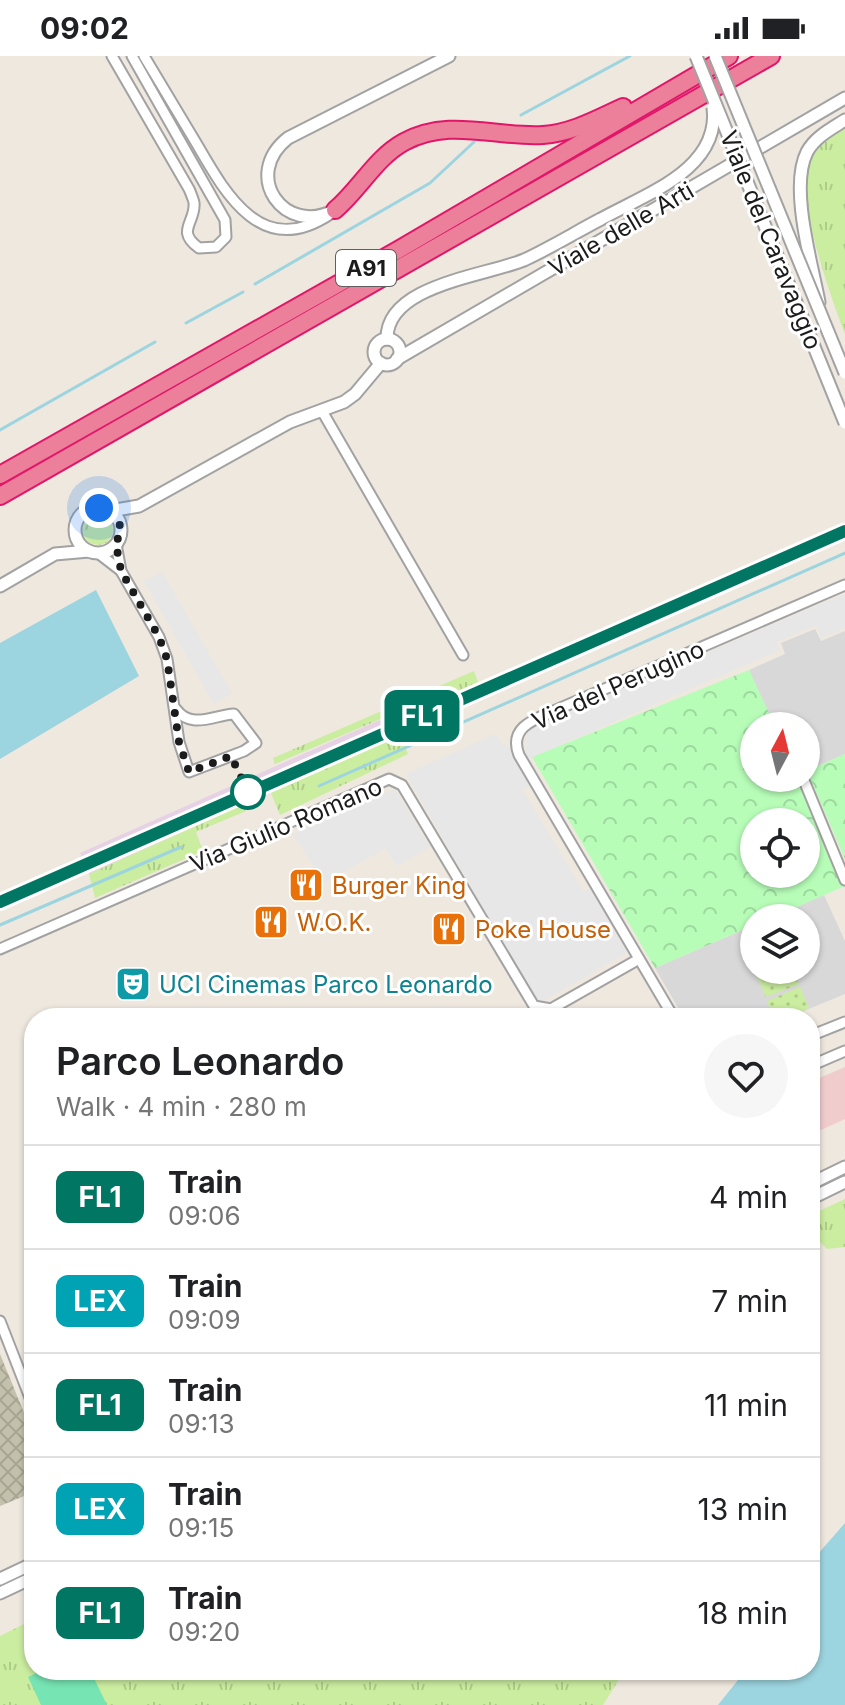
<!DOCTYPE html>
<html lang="en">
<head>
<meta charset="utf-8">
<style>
	:root { --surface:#fff; --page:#f6f6f6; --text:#202124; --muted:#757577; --line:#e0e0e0 }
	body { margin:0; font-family:Inter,sans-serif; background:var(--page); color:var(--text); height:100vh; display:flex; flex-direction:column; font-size:30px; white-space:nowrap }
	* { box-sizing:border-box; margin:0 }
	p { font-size:26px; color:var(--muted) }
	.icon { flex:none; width:44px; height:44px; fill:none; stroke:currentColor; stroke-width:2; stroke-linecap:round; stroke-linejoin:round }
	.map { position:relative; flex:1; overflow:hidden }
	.sheet { position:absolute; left:24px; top:952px; width:796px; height:672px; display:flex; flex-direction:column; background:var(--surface); border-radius:32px; box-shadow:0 2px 6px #0004 }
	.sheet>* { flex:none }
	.badge { padding:0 16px; border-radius:12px; font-size:28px; line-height:52px }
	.needle { width:52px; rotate:7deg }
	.fabs { position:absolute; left:740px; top:656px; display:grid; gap:16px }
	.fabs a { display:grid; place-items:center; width:80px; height:80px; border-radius:50%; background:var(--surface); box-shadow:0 2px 6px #0004; font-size:40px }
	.you { position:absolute; width:40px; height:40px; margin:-20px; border:6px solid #fff; border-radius:50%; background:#1a73e8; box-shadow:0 0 0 12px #1a73e833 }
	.map>.badge { position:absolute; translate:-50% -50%; box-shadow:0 0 0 4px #fff }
	.round { display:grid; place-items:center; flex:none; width:84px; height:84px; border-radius:42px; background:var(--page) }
	.summary { display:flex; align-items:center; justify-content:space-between; height:136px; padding:0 32px }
	h1 { font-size:38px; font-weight:600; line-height:60px }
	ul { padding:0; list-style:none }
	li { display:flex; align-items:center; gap:24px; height:104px; padding:0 32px; border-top:2px solid var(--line) }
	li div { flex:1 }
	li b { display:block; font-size:30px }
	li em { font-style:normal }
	li .badge { min-width:88px; font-weight:700; text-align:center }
	.status { display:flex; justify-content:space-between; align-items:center; height:56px; padding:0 40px; background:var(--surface); direction:ltr }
	.status svg { height:22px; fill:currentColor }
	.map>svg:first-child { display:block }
	.residential { fill:#d9d8d8 }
	.commercial { fill:#f1cccd }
	.railway { fill:#e7d1e5 }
	.construction { fill:url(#construction-cross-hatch) }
	.grass { fill:url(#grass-tufts) }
	.park { fill:url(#park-crowns); fill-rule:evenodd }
	.garden { fill:url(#garden-dots) }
	.pitch { fill:#76e4b3 }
	.parking { fill:#e7e7e7 }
	.water { fill:#9cd4df }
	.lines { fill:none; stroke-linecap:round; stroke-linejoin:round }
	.stream { stroke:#9cd4df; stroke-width:3 }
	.minor-casing { stroke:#a2a2a2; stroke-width:13 }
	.tertiary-casing { stroke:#a2a2a2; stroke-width:15 }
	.motorway-casing { stroke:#e21669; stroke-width:20 }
	.minor { stroke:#fff; stroke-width:9 }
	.tertiary { stroke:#fff; stroke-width:11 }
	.motorway { stroke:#ec809b; stroke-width:16 }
	.rail-casing { stroke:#696969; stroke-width:6 }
	.rail { stroke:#fff; stroke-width:3; stroke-dasharray:9; stroke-linecap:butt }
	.tertiary-bridge-casing { stroke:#a2a2a2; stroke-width:15; stroke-linecap:butt }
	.tertiary-bridge { stroke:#fff; stroke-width:11 }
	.line-casing { stroke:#fff; stroke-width:18 }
	.line { stroke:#007663; stroke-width:12 }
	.walk { stroke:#1b1b1b; stroke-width:8; stroke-dasharray:0 14.4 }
	.stop-dot { fill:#fff; stroke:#007663; stroke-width:4 }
	.labels { text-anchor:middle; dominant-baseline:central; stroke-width:6; stroke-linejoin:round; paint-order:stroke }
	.shield { fill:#fff; stroke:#5f5f5f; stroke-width:2 }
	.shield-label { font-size:22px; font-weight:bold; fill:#1b1b1b }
	.street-label { font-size:24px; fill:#1b1b1b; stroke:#fff }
	.food-label { font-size:24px; fill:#c56008; stroke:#fff; text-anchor:start }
	.culture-label { font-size:24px; fill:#0d838f; stroke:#fff; text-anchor:start }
</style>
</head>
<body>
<div class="status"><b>09:02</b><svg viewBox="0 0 49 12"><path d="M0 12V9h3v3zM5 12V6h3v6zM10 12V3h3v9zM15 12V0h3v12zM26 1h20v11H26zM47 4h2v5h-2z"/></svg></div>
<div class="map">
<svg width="845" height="1649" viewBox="0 0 845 1649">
	<defs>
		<pattern id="construction-cross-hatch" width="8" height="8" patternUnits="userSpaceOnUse" patternTransform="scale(2)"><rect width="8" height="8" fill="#c3c1ab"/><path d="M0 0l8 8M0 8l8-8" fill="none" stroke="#a7a593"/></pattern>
		<pattern id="grass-tufts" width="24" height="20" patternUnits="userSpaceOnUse" patternTransform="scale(2)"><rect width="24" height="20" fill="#cbeda0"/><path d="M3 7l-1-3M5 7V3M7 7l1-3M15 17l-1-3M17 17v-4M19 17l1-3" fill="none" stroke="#aecb89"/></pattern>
		<pattern id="park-crowns" width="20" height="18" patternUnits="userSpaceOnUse" patternTransform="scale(2)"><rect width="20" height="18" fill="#b7fdb8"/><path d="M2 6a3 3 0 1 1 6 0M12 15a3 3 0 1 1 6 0" fill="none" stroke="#9dd89e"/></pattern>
		<pattern id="garden-dots" width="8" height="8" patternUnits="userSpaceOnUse" patternTransform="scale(2)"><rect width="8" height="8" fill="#cbeda0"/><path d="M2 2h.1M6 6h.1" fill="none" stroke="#aecb89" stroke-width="1.8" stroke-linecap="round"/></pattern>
	</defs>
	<rect width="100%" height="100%" fill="#eee8df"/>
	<!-- residential -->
	<g class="residential">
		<polygon points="815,573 821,585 845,575 845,698 806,715 806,670 772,670 749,614 785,598 781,587"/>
		<polygon points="824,839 845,885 845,938 787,962 762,962 758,954 740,962 684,962 655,912 754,869 754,914 806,914 806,862 771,862"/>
	</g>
	<!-- commercial -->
	<polygon class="commercial" points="845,1011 845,1063 810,1079 810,1026"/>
	<!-- railway -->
	<polygon class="railway" points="391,659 400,679 89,818 80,797"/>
	<!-- construction -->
	<polygon class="construction" points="0,1298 34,1381 34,1436 0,1450"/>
	<!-- grass -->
	<g class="grass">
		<path d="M845,72v206c-13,-33 -49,-135 -38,-168 5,-18 23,-28 38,-38z"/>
		<circle cx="98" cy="474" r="15"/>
		<polygon points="474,615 478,626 392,663 390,659 275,708 273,702"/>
		<polygon points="400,679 408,698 280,759 271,737"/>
		<polygon points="243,749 246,755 196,776 203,795 95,842 89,818"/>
		<polygon points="845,1143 845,1191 827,1193 818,1184 815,1157"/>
		<polygon points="34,1563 34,1614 625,1614 603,1649 0,1649 0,1580"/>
	</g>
	<!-- park -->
	<g class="park">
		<path d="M749,614l26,56h-21v52h44l47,102v6l-74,32h-17v7l-99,43 -123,-211zM754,766h52v52h-52z"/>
		<polygon points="845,698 845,803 807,715"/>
	</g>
	<!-- garden -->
	<g class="garden">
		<polygon points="775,914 793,914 799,928 766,941 757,921"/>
		<polygon points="800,931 809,952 787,962 774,962 767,945"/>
	</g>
	<!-- pitch -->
	<polygon class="pitch" points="43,1614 90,1614 107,1649 41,1649 28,1621"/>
	<!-- parking -->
	<g class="parking">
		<polygon points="162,516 232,638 214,648 144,525"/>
		<polygon points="845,538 845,572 821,582 816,569 777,586 780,594 528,703 525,695 525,682 528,674 535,669"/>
		<polygon points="496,678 502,689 508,690 530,730 523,734 583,835 590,833 627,897 538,948 406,718"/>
		<polygon points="395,733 430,791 397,810 386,792 324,827 293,778"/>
	</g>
	<!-- water -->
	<g class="water">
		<polygon points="96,534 139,620 0,703 0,587"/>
		<polygon points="845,1467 845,1649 718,1649 746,1614 810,1614 810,1507"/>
	</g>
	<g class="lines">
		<!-- stream -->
		<g class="stream">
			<polyline points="521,59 630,0"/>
			<polyline points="255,228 430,127 474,86"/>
			<polyline points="186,267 243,236"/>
			<polyline points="0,374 155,286"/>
			<polyline points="319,730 845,497"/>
			<polyline points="0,869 181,791"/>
		</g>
		<!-- minor casing -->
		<g class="minor-casing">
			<g id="minor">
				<path d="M112,0l77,133c1,2 5,12 5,14 2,19 -19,28 5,45l17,-1 10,-10 -1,-17 -93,-164"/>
				<path d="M144,0c17,28 34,57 51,85 29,50 65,119 134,74"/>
				<polyline points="322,355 463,599"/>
				<path d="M116,488l5,27 38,66 8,22 12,83 10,30 55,-21 12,-8 -22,-29c-20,1 -43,16 -58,-5"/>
				<polyline points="98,497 120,514"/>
				<polyline points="803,722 845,824"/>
				<polyline points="0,893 389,723 402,729 534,950 551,953 639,903"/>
				<path d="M674,962l-155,-263c-11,-28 16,-36 37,-45l289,-125"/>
				<polyline points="810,980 845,966"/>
				<polyline points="810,1010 845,995"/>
				<polyline points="0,1265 34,1352"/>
			</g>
		</g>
		<!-- tertiary casing -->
		<g class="tertiary-casing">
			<g id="tertiary">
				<path d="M335,154c-51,27 -94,-35 -47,-72l161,-82"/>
				<path d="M819,246c-7,-38 -30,-115 -12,-150 8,-15 24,-23 38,-32"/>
				<path d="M387,283c-1,-54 98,-63 137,-79 26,-12 52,-28 77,-41"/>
				<circle cx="387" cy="296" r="13"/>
				<polyline points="397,303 845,42"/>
				<circle cx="98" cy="474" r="23"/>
				<polyline points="110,455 139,450 290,366 344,346 355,338 381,307"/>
				<polyline points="0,530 55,498 89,495"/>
				<polyline points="810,1128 845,1111"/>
				<polyline points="810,1143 845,1126"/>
				<polyline points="0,1523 34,1507"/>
				<polyline points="0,1537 34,1521"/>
			</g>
		</g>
		<!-- motorway casing -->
		<g class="motorway-casing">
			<g id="motorway">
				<path d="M335,154c25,-21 40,-52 69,-68 46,-25 91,-4 139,-7 29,-2 54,-16 80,-28"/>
				<polyline points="0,419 398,194 729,0"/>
				<polyline points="0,440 771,0"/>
			</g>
		</g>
		<!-- minor -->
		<use href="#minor" class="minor"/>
		<!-- tertiary -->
		<use href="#tertiary" class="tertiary"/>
		<!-- motorway -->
		<use href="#motorway" class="motorway"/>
		<!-- rail casing -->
		<g class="rail-casing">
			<polyline id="rail" points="0,841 845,469"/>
		</g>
		<!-- rail -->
		<use href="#rail" class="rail"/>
		<!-- tertiary-bridge casing -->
		<g class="tertiary-bridge-casing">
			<g id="tertiary-bridge">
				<polyline points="696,0 845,367"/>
				<polyline points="715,0 845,317"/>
				<path d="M601,163c45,-25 120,-50 112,-112"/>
			</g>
		</g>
		<!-- tertiary-bridge -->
		<use href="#tertiary-bridge" class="tertiary-bridge"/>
	</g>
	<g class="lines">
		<!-- line casing -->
		<g class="line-casing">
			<polyline id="line" points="0,846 845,475"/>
		</g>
		<!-- line -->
		<use href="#line" class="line"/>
		<!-- walk -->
		<polyline class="walk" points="99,452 110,455 118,464 121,473 116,488 121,515 159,581 167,603 179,686 189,716 231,700 248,736"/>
	</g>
	<!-- icons -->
	<defs>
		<g id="restaurant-square" transform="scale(1.8)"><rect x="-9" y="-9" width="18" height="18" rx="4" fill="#e8710a" stroke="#fff"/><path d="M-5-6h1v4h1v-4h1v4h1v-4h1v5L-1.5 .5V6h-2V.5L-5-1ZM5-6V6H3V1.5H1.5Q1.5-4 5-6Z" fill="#fff"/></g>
		<g id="theatre-square" transform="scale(1.8)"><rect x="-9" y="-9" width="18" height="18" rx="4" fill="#0f9aa8" stroke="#fff"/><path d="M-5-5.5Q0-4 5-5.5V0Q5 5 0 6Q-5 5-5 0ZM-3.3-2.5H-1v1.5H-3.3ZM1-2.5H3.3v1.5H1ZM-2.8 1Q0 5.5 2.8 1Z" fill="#fff"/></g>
	</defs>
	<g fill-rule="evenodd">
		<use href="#restaurant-square" x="306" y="829"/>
		<use href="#restaurant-square" x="271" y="866"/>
		<use href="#restaurant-square" x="449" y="873"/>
		<use href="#theatre-square" x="133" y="928"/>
	</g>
	<!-- markers -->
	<circle class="stop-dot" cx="248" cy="736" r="16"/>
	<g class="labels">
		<!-- shield labels -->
		<rect class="shield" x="336" y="194" width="60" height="36" rx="6"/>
		<g class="shield-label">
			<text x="366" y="212">A91</text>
		</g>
		<!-- street labels -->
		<g class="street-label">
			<text transform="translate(621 173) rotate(-30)">Viale delle Arti</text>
			<text transform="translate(771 184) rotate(68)">Viale del Caravaggio</text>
			<text transform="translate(618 629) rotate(-24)">Via del Perugino</text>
			<text transform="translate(286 769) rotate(-23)">Via Giulio Romano</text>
		</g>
		<!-- food labels -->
		<g class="food-label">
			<text x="332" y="829">Burger King</text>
			<text x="297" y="866">W.O.K.</text>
			<text x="475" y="873">Poke House</text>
		</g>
		<!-- culture labels -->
		<g class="culture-label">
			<text x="159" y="928">UCI Cinemas Parco Leonardo</text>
		</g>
	</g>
</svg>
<div class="fabs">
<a><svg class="needle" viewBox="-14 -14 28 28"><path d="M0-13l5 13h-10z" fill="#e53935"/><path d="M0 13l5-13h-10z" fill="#757577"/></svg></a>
<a><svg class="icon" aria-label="locate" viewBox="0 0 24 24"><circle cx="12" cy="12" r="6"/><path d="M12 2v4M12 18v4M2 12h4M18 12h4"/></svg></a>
<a><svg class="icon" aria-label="layers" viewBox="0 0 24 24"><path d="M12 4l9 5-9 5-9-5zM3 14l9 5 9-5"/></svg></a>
</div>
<div class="you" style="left:99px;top:452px"></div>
<b class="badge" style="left:422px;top:660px;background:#007663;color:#fff">FL1</b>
<section class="sheet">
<div class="summary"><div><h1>Parco Leonardo</h1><p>Walk · 4 min · 280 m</p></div><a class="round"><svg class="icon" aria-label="heart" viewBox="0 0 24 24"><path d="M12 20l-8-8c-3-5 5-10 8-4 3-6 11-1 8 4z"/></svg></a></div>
<ul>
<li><span class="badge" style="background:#007663;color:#fff">FL1</span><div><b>Train</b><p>09:06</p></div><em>4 min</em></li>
<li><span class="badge" style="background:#00a3b4;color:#fff">LEX</span><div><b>Train</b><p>09:09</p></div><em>7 min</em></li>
<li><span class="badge" style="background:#007663;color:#fff">FL1</span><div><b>Train</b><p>09:13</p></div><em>11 min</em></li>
<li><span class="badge" style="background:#00a3b4;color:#fff">LEX</span><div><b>Train</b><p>09:15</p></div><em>13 min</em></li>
<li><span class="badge" style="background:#007663;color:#fff">FL1</span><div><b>Train</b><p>09:20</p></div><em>18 min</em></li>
</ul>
</section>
</div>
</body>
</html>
